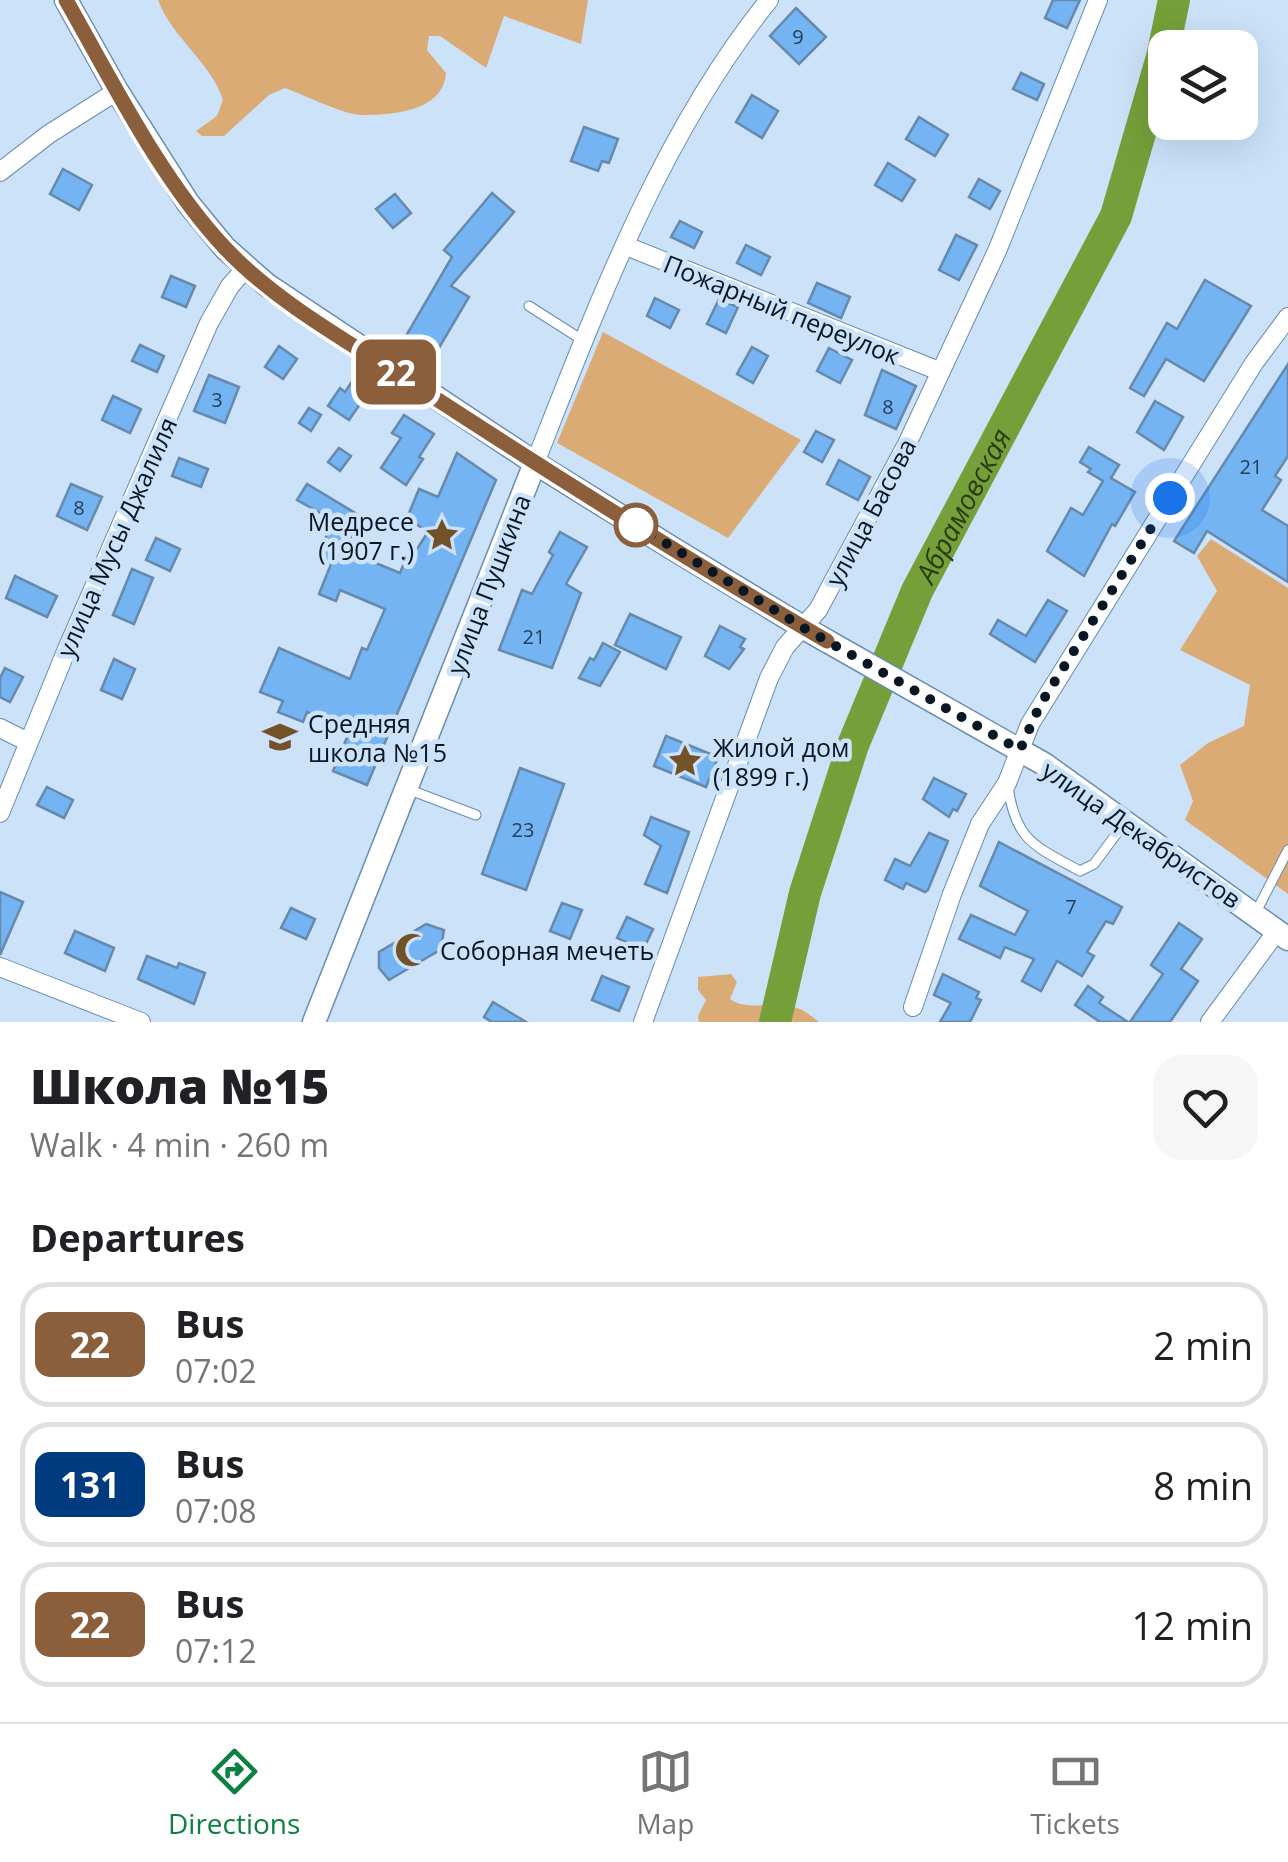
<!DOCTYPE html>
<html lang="en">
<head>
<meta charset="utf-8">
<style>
	:root { --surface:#fff; --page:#f6f6f6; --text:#202124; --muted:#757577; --line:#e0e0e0; --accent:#0b8043 }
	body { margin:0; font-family:"Open Sans",sans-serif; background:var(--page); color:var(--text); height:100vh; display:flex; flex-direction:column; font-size:38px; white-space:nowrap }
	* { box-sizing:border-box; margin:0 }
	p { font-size:32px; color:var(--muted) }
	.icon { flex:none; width:55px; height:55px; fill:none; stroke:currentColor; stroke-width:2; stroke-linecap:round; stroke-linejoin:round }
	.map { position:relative; height:1022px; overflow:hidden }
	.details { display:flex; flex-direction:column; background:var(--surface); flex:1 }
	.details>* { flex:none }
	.badge { padding:0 20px; border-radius:15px; font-size:35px; line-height:65px }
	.fabs { position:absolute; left:1148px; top:30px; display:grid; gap:20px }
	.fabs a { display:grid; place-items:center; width:110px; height:110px; border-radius:20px; background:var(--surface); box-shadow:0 10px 40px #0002; font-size:50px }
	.you { position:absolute; width:50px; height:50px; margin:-25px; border:8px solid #fff; border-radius:50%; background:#1a73e8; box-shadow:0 0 0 15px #1a73e833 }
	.map>.badge { position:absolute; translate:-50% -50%; box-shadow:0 0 0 5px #fff }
	h2 { padding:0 30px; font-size:38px; line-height:90px }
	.round { display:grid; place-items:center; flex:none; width:105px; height:105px; border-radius:30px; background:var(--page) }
	.headline { display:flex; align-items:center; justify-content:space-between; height:170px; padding:0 30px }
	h1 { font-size:48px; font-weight:800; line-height:75px }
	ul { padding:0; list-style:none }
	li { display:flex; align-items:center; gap:30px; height:125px; margin:0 20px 15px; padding:0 10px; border:5px solid var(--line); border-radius:30px }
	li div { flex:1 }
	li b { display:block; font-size:38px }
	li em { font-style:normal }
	li .badge { min-width:110px; font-weight:700; text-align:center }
	.tabs { display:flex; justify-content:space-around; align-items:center; height:140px; border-top:2px solid var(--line); background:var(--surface); font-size:28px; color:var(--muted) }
	.tabs a { display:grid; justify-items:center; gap:5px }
	.tabs .current { color:var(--accent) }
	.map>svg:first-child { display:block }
	.green { fill:#dbab76 }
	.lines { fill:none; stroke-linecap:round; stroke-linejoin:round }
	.river { stroke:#75a039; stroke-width:32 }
	.building { fill:#74b4f3; stroke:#6689ac; stroke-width:2.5 }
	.lane-casing { stroke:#698caf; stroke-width:11 }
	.street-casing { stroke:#698caf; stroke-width:20 }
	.secondary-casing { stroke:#698caf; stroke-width:25 }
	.lane { stroke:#fff; stroke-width:9 }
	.street { stroke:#fff; stroke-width:18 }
	.secondary { stroke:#fff; stroke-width:22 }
	.line-casing { stroke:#fff; stroke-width:22 }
	.line { stroke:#8b5e3c; stroke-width:15 }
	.walk { stroke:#091724; stroke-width:10; stroke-dasharray:0 18 }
	.stop-dot { fill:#fff; stroke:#8b5e3c; stroke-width:5 }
	.labels { text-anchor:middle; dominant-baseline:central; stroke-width:9; stroke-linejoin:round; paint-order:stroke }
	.number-label { font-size:20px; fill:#243e58 }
	.street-label { font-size:25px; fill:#091724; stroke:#cbe2f9 }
	.poi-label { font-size:25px; fill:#091724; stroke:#cbe2f9; text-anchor:start }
	.water-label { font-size:28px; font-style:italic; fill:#293b11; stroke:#cbe2f9 }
</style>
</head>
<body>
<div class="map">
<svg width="1288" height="1022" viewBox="0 0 1288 1022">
	<rect width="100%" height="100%" fill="#cbe2f9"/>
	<!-- green -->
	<g class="green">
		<path d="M158,0h430l-7,44 -77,-28 -18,52 -46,-32h-11l-2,14 19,23c-3,39 -54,42 -85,42 -20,-1 -56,-20 -76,-27l-16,7 -45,41h-22l-6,-5 21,-15 6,-16c-12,-38 -51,-62 -65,-100z"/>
		<polygon points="603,332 801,440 728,538 557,443"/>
		<polygon points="1211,539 1288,588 1288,894 1185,820 1193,801 1180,765 1208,743 1244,726 1250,685 1180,650 1217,591 1197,556"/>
		<path d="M731,974l6,8 -7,17c17,13 46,1 67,9 8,2 15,9 22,14h-120l-1,-6 8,-16 -8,-10v-13z"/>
	</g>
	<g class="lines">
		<!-- river -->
		<path class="river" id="s1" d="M775,1022l30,-129 48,-148 64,-154 199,-375 46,-159 12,-57"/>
	</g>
	<!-- building -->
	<g class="building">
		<polygon points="1053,0 1080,0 1067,28 1045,18"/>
		<polygon points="796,8 826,37 799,64 770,36"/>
		<polygon points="1021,73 1044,84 1037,100 1013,89"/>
		<polygon points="752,95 778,111 762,138 736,122"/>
		<polygon points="919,117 948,135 935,156 906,139"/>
		<polygon points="584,127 618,139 609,163 602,161 598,171 571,161"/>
		<polygon points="888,163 915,180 902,201 875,185"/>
		<polygon points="63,169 92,185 79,210 50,194"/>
		<polygon points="979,179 1000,191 990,209 969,197"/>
		<polygon points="492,193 514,212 451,286 469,297 433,358 403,341 452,257 444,250"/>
		<polygon points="395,194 411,213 393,228 376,209"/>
		<polygon points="680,221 702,232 694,248 671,237"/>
		<polygon points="956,235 977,245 959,280 939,270"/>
		<polygon points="746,245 770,257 761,275 737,263"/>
		<polygon points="171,276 195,286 186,307 162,297"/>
		<polygon points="1205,280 1251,306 1204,381 1166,359 1144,396 1130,388 1167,323 1177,329"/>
		<polygon points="817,283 850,297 841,318 808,303"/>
		<polygon points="655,298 679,310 670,328 647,316"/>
		<polygon points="719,299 738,307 726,333 707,324"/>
		<polygon points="140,345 164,356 157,372 132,361"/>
		<polygon points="279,346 297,359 283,379 265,367"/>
		<polygon points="752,347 768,356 753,383 737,374"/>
		<polygon points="829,348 852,360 840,383 817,371"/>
		<polygon points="1288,364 1288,456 1275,476 1281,480 1262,510 1288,526 1288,582 1207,531 1194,553 1174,541"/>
		<polygon points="882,370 916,386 896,429 865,415"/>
		<polygon points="209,375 239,387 225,423 194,411"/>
		<polygon points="353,380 369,391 349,420 328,406 340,388 345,392"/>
		<polygon points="113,396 141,409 130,433 102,420"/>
		<polygon points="1155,401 1183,417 1164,450 1137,432"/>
		<polygon points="309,408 321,415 311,431 299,423"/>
		<polygon points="404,415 434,434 419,457 423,459 406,485 381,468 401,438 392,433"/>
		<polygon points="816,431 834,440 822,462 804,452"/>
		<polygon points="1089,447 1119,465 1111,478 1135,492 1115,526 1112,524 1084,576 1047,551 1071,508 1083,515 1103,481 1088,472 1091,469 1080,462"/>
		<polygon points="339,448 351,456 340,471 328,462"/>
		<polygon points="457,453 496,480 367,785 333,771 350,730 307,712 303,722 278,712 283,701 260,692 279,648 350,679 362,648 367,650 385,609 340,590 336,601 319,594 331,564 317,558 333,520 297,500 307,484 362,517 344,550 400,573 411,546 417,549 428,532 407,518 419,489 438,497"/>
		<polygon points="179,458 208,469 201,487 172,476"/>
		<polygon points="839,460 870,477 858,500 827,484"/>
		<polygon points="71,484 102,497 87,530 57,516"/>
		<polygon points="560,532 587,547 566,584 581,593 552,668 499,650 522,590 532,594 553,555 549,552"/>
		<polygon points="156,538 180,549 170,571 146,560"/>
		<polygon points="132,569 153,578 134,624 113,615"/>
		<polygon points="15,576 57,596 47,617 6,598"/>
		<polygon points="1048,600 1067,611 1035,662 990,634 998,620 1026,636"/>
		<polygon points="630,614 681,637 666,669 615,645"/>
		<polygon points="720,626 745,639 740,647 744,649 729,669 705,656"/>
		<polygon points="603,643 620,652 600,686 579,678 590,658 594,660"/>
		<polygon points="114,659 135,669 122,699 101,690"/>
		<polygon points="5,668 23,677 10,702 0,697 0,678"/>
		<polygon points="666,736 718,757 706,787 654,766"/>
		<polygon points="520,768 564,784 526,890 482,874"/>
		<polygon points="934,778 966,794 957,811 953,809 949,817 923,799"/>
		<polygon points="47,787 73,800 64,818 37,805"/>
		<polygon points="651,817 689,832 667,893 645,884 661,846 644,835"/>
		<polygon points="929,833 948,841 928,890 925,892 906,883 903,889 885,880 895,859 910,866"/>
		<polygon points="999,842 1122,907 1113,924 1106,921 1087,952 1094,956 1082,976 1057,961 1041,991 1022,981 1034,959 1005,947 1000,958 959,939 971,915 1015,935 1028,911 980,886"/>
		<polygon points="0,892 23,902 0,955"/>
		<polygon points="562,903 582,910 570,939 550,931"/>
		<polygon points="291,908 315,919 306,939 281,928"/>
		<polygon points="627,917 653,929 643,950 617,938"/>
		<polygon points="1179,923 1202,939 1181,969 1198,981 1170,1022 1130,1022 1163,974 1151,965"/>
		<polygon points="426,924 444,930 442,942 445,947 389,980 379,968 379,952"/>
		<polygon points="75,931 114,948 105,971 65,953"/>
		<polygon points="147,956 177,968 179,963 205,973 194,1004 138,979"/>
		<polygon points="943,974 979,992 976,998 981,1000 970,1022 940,1022 951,1003 934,995"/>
		<polygon points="602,976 629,987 619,1011 592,1000"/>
		<polygon points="1088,986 1103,997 1099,1003 1128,1022 1100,1022 1075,1005"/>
		<polygon points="493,1002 526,1022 492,1022 484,1017"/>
	</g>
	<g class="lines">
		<!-- lane casing -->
		<g class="lane-casing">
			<g id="lane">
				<polyline points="529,306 584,341"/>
				<path d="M1008,786c7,54 26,60 72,85l14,-7 29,-39"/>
				<polyline points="410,790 476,815"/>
				<polyline points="1255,914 1288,850"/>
			</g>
		</g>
		<!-- street casing -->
		<g class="street-casing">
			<g id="street">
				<polyline points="0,172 49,134 117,91"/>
				<polyline points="626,246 939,371"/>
				<path d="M535,463c62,-157 127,-331 234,-463"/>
				<polyline points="0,728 28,742"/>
				<polyline points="0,813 67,649 209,323 230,286 246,268"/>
				<polyline points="0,967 141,1022"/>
				<polyline points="913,1007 952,894 980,824 1007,783 1030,724 1254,363 1288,317"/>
				<polyline points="643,1022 769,678 785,647 818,610 907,444 997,251 1098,0"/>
				<polyline points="1210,1022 1277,931"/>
			</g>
		</g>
		<!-- secondary casing -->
		<g class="secondary-casing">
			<g id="secondary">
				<polyline points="66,0 117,91 188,203 225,248 267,285 535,463 672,548 804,628 1044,764 1288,939"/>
				<polyline points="314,1022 535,463"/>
			</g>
		</g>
		<!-- lane -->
		<use href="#lane" class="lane"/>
		<!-- street -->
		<use href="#street" class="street"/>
		<!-- secondary -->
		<use href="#secondary" class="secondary"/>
	</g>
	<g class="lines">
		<!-- line casing -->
		<g class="line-casing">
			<path id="line" d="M66,0c46,81 95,180 159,248 53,56 126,95 190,137 135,88 272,175 412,256"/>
		</g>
		<!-- line -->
		<use href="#line" class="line"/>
		<!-- walk -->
		<polyline class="walk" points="636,525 804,628 1020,750 1040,705 1170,498"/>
	</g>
	<!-- icons -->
	<defs>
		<g id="sight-bare" transform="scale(2.7)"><path d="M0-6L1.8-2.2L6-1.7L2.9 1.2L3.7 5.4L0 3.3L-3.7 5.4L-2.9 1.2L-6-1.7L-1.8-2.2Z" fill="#735129" stroke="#cbe2f9" stroke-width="2.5" paint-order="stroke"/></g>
		<g id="school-bare" transform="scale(2.7)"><path d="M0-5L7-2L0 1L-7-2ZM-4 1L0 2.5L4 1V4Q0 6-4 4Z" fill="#735129" stroke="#cbe2f9" stroke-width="2.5" paint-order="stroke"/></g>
		<g id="mosque-bare" transform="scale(2.7)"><path d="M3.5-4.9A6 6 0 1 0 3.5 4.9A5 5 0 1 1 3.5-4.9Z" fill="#735129" stroke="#cbe2f9" stroke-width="2.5" paint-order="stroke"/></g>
	</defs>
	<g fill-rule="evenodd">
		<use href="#sight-bare" x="442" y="535"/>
		<use href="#school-bare" x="280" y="737"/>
		<use href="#sight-bare" x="685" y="761"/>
		<use href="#mosque-bare" x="412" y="950"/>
	</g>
	<!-- markers -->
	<circle class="stop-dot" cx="636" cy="525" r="20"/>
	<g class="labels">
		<!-- number labels -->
		<g class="number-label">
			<text x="798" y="36">9</text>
			<text x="217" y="399">3</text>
			<text x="888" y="406">8</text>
			<text x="1251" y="466">21</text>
			<text x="79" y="507">8</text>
			<text x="534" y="636">21</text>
			<text x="523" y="829">23</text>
			<text x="1071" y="906">7</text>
		</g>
		<!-- street labels -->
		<g class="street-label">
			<text transform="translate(782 309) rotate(22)">Пожарный переулок</text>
			<text transform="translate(870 512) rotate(-62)">улица Басова</text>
			<text transform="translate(116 537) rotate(-66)">улица Мусы Джалиля</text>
			<text transform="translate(488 584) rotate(-69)">улица Пушкина</text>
			<text transform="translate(1142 834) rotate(35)">улица Декабристов</text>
		</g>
		<!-- poi labels -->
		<g class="poi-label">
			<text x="414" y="521" text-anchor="end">Медресе<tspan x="414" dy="29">(1907 г.)</tspan></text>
			<text x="308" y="723">Средняя<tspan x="308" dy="29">школа №15</tspan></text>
			<text x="713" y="747">Жилой дом<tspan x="713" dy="29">(1899 г.)</tspan></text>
			<text x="440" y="950">Соборная мечеть</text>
		</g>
		<!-- water labels -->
		<g class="water-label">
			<text stroke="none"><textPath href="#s1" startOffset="552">Абрамовская</textPath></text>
		</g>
	</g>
</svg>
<div class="fabs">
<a><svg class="icon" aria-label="layers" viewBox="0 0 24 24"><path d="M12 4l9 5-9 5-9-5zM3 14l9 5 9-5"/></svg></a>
</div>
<div class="you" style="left:1170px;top:498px"></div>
<b class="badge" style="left:396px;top:372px;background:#8b5e3c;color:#fff">22</b>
</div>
<section class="details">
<div class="headline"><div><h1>Школа №15</h1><p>Walk · 4 min · 260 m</p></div><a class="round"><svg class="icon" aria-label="heart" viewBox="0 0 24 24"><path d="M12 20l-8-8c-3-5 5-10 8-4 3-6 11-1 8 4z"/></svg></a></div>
<h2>Departures</h2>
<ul>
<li><span class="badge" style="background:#8b5e3c;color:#fff">22</span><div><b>Bus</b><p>07:02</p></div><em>2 min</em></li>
<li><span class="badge" style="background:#003b80;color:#fff">131</span><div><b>Bus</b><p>07:08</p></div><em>8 min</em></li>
<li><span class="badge" style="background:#8b5e3c;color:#fff">22</span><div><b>Bus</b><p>07:12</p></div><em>12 min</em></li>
</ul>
</section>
<nav class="tabs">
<a class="current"><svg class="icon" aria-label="directions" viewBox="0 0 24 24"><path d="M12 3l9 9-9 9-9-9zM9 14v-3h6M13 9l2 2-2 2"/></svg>Directions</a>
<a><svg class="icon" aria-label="map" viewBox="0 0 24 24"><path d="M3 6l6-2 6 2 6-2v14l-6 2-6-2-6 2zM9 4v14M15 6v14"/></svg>Map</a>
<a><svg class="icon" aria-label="tickets" viewBox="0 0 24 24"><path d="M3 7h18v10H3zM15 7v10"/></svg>Tickets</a>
</nav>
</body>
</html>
